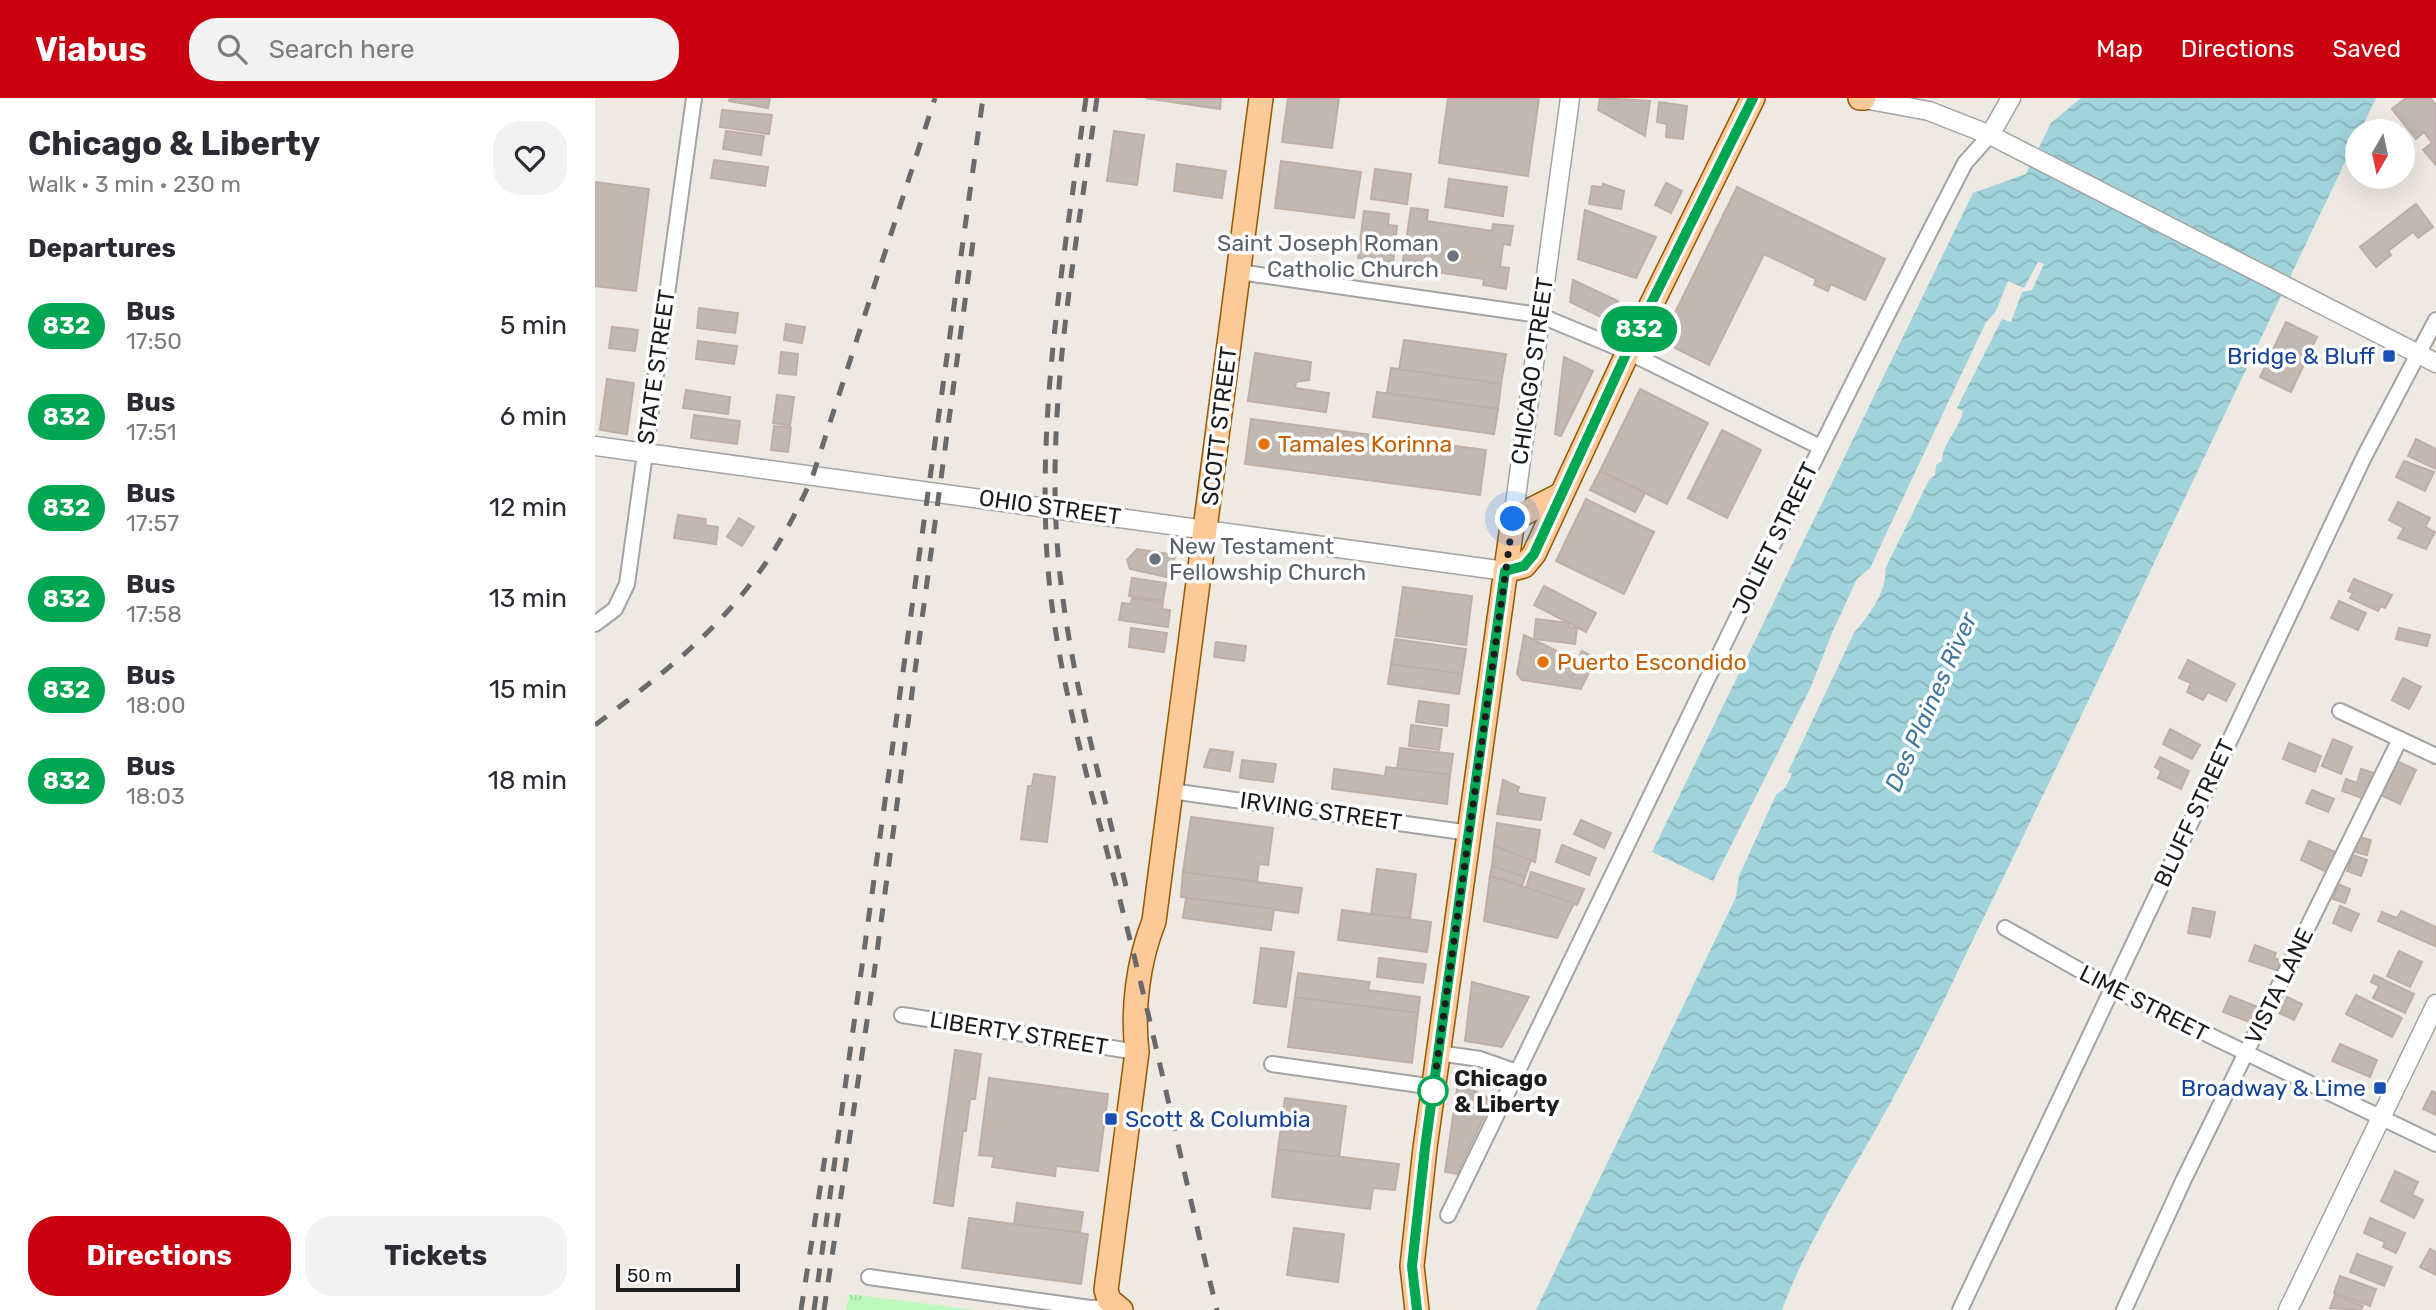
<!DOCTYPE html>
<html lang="en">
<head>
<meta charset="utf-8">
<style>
	:root { --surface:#fff; --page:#f2f2f3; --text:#2b2b33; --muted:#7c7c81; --accent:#c90010 }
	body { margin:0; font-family:Rubik,sans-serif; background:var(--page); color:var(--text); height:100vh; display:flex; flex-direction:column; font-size:26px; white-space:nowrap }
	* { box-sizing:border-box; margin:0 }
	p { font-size:23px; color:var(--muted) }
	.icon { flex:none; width:38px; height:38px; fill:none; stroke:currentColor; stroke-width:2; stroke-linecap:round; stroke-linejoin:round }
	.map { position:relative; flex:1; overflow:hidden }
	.drawer { display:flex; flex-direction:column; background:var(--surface); width:595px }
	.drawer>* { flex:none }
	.badge { padding:0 14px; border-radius:23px; font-size:24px; line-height:46px }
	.needle { width:46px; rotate:189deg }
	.tools { position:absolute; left:1750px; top:21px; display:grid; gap:14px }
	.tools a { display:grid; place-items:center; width:70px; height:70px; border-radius:50%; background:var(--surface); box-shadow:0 7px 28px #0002; font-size:35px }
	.scale { position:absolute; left:21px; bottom:18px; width:124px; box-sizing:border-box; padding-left:7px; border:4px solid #1c1c1c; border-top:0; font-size:19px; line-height:24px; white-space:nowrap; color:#1c1c1c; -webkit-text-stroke:5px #fff; paint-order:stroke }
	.you { position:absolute; width:35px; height:35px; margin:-18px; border:5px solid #fff; border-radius:50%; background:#1a73e8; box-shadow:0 0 0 10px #1a73e833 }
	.map>.badge { position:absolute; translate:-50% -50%; box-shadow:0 0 0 4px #fff }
	h2 { padding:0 28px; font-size:26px; line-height:63px }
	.round { display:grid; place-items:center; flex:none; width:74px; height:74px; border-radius:28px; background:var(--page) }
	.headline { display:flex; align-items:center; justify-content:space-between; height:119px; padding:0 28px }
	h1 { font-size:33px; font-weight:700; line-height:52px }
	.primary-button { display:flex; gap:14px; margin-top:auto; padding:14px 28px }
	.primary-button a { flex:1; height:80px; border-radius:28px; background:var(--accent); color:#fff; font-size:28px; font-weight:700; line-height:80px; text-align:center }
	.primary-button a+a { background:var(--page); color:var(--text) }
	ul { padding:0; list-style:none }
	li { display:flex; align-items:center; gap:21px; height:91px; padding:0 28px }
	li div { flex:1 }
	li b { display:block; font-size:26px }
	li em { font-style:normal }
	li .badge { min-width:77px; font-weight:700; text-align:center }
	header { display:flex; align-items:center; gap:42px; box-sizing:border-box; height:98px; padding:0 35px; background:var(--accent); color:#fff }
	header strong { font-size:33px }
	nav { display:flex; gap:38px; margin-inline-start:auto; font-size:24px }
	.search { width:490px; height:63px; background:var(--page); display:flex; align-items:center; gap:18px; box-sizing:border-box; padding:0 24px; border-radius:28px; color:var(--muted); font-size:26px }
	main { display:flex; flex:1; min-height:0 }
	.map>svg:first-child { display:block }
	.park { fill:url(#park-tufts) }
	.water { fill:url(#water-waves) }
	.building { fill:#c2b8b1; stroke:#bfaea4; stroke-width:2 }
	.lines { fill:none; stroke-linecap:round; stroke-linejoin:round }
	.minor-casing { stroke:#a3a3a3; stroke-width:18 }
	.tertiary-casing { stroke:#a3a3a3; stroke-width:21 }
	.primary-casing { stroke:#955800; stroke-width:26 }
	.minor { stroke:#fff; stroke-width:14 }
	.tertiary { stroke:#fff; stroke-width:18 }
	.primary { stroke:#fcc998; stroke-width:23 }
	.rail { stroke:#6a6a6a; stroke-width:5; stroke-dasharray:14 14; stroke-linecap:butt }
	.line-casing { stroke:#fff; stroke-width:16 }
	.line { stroke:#00a651; stroke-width:10 }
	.walk { stroke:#1c1c1c; stroke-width:7; stroke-dasharray:0 12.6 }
	.worship-dot { fill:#6b7280; stroke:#fff; stroke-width:2.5 }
	.transit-dot { fill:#1a4fb4; stroke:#fff; stroke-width:2.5 }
	.food-dot { fill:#e8710a; stroke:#fff; stroke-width:2.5 }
	.stop-dot { fill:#fff; stroke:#00a651; stroke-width:3.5 }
	.labels { text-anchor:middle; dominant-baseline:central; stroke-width:7; stroke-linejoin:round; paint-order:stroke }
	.worship-label { font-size:23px; fill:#5b616d; stroke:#fff; text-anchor:end }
	.transit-label { font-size:23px; fill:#164399; stroke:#fff; text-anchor:end }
	.street-label { font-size:23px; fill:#1c1c1c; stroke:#fff }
	.food-label { font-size:23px; fill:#c56008; stroke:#fff; text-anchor:start }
	.stop-label { font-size:23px; font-weight:bold; fill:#1c1c1c; stroke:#fff; text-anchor:start }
	.water-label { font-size:24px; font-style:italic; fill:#43779c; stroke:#fff }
</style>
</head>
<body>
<header>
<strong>Viabus</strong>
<div class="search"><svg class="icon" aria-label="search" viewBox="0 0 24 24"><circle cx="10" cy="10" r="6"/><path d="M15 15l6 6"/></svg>Search here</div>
<nav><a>Map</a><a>Directions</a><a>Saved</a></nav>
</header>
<main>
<section class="drawer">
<div class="headline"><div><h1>Chicago &amp; Liberty</h1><p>Walk · 3 min · 230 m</p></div><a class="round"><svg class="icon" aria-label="heart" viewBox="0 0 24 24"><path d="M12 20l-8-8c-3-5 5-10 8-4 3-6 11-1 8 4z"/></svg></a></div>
<h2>Departures</h2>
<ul>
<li><span class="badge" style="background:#00a651;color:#fff">832</span><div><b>Bus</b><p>17:50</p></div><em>5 min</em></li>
<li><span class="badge" style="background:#00a651;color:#fff">832</span><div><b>Bus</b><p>17:51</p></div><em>6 min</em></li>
<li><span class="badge" style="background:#00a651;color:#fff">832</span><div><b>Bus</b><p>17:57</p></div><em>12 min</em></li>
<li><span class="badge" style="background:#00a651;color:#fff">832</span><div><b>Bus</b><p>17:58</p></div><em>13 min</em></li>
<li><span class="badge" style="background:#00a651;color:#fff">832</span><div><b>Bus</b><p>18:00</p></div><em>15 min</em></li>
<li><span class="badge" style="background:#00a651;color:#fff">832</span><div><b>Bus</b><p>18:03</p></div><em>18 min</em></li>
</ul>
<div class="primary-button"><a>Directions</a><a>Tickets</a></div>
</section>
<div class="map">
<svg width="1841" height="1212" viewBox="0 0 1841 1212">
	<defs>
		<pattern id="park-tufts" width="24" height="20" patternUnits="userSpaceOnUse" patternTransform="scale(1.75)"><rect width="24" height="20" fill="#bdf9bd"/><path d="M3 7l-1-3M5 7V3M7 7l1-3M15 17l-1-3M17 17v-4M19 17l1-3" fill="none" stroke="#a2d5a2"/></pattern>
		<pattern id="water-waves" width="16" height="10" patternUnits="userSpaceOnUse" patternTransform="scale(1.75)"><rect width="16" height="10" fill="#a1d3dc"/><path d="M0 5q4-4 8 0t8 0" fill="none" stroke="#8ab5bc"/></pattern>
	</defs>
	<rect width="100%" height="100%" fill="#eee9e2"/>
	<!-- park -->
	<polygon class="park" points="254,1196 380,1212 251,1212"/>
	<!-- water -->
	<path class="water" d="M1486,0h295c-136,281 -271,572 -410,856 -28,60 -58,118 -90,175 -33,58 -71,118 -94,181h-246l200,-413 3,-21 37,-81 9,-7 7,-14 -4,-2 66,-139c14,-16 34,-42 31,-64l44,-89 6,-5 1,-10 6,-4c0,-18 18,-32 21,-50l-6,-3 45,-89 9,3 11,-30 10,-2 12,-26 -6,-2 -14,26 -16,-7 -13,32 -9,9 -116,246 -13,11 -25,54 -22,56 -97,192 -61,-29 321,-659 53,-19 25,-51z"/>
	<!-- building -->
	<g class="building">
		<polygon points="135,0 175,0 173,10 134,3"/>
		<polygon points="550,0 626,0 625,11"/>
		<polygon points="693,0 744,0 737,50 687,44"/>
		<polygon points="853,0 944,0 933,78 844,65"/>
		<polygon points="1005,0 1055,3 1050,38 1003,12"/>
		<polygon points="1811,0 1835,0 1841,7 1841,67 1828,52 1837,45 1829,34 1821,41 1797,11"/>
		<polygon points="1064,4 1092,8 1088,41 1071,39 1072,26 1062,24"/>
		<polygon points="127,12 177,17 174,36 125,29"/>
		<polygon points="131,33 169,38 166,57 128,51"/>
		<polygon points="519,33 549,37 542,87 512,83"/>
		<polygon points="119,62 173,69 170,88 116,80"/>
		<polygon points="686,63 766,74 759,120 680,110"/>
		<polygon points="582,66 631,73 627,100 579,93"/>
		<polygon points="780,71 816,76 812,106 776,101"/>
		<polygon points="854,81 912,89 908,118 850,109"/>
		<polygon points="0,84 54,91 41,193 0,188"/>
		<polygon points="1071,85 1087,93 1076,115 1060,107"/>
		<polygon points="1008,86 1029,93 1026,111 994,106 997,88 1007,89"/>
		<polygon points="1142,89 1290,161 1270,202 1236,186 1233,193 1219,187 1221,181 1169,156 1114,267 1066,243"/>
		<polygon points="1821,106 1838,129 1823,140 1818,134 1793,153 1796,157 1781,169 1765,149"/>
		<polygon points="816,110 833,112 832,123 897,133 898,126 918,128 915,147 908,146 905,169 914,170 911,191 888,187 889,181 807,169"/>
		<polygon points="990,112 1061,139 1041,180 983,161"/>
		<polygon points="769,113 794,116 793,127 802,128 798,165 763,160"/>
		<polygon points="978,182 1023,203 1014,223 975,204"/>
		<polygon points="104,210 143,215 140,235 102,230"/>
		<polygon points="1691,224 1722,239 1696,294 1665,279"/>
		<polygon points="191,226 210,229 207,245 189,242"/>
		<polygon points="17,229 43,232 40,253 14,250"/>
		<polygon points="809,242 911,256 906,286 804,272"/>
		<polygon points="103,243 142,248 139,266 101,261"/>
		<polygon points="186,254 203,256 201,277 184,275"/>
		<polygon points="660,255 716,264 714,282 701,284 700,290 734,295 731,314 653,303"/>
		<polygon points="969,259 998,273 966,338 960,336"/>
		<polygon points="796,270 906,286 903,311 792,295"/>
		<polygon points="12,281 39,285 32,336 5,332"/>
		<polygon points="1045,291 1113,325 1072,406 1005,373"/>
		<polygon points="91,292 135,299 133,316 88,310"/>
		<polygon points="782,294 903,311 899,336 778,319"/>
		<polygon points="182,297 199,299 195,328 178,325"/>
		<polygon points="99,317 145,323 142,346 96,340"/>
		<polygon points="656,321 891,352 885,397 650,366"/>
		<polygon points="179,328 196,330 193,354 176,352"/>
		<polygon points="1127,332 1166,352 1132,420 1093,400"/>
		<polygon points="1821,341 1841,351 1841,371 1813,358"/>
		<polygon points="1809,363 1839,374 1830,393 1801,379"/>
		<polygon points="1005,373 1050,395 1040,414 995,392"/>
		<polygon points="991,401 1059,434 1029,496 961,463"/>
		<polygon points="1803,404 1835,420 1830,429 1840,434 1831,451 1803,440 1809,430 1794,422"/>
		<polygon points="83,417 111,421 110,427 123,429 121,446 79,440"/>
		<polygon points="144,420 159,429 147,448 132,439"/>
		<polygon points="542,451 580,457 576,480 535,471 532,462"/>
		<polygon points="537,480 571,485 568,503 534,498"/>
		<polygon points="1759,481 1797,497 1790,510 1786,508 1783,513 1755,500 1758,495 1753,493"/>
		<polygon points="949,488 1001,515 991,534 939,507"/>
		<polygon points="808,489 877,498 871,547 801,538"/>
		<polygon points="537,500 568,505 567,511 575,512 573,529 524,522 527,505 536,506"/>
		<polygon points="1744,503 1771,515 1763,532 1736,520"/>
		<polygon points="941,521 975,525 974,529 982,530 980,546 939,541"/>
		<polygon points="536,530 572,535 569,554 534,549"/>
		<polygon points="1804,530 1835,537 1832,548 1801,541"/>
		<polygon points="929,537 982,563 987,553 1001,560 986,591 927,582 922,576"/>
		<polygon points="800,541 871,551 867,576 796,566"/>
		<polygon points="621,544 651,548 649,563 619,559"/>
		<polygon points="1593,562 1640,586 1631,603 1613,594 1608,602 1592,594 1596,585 1584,580"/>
		<polygon points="796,566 867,576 864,596 793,586"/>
		<polygon points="1808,580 1826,589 1814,611 1797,602"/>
		<polygon points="824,603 854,607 852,628 821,624"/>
		<polygon points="816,627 847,631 844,652 814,648"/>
		<polygon points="1575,631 1605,647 1597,661 1568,646"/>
		<polygon points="1738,641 1757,649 1746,676 1727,668"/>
		<polygon points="1694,645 1726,658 1720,674 1688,661"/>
		<polygon points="805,650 858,656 855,677 802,671"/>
		<polygon points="615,651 638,654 635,673 609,669"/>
		<polygon points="1565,659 1594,673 1586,691 1563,680 1566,673 1560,669"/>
		<polygon points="647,662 681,666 678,684 645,680"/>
		<polygon points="1802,663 1821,672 1805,706 1786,697"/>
		<polygon points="791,669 855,677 852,706 737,691 739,671 790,678"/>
		<polygon points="1766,671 1779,675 1770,701 1747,693 1751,681 1762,685"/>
		<polygon points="439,676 460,679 452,744 426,741 433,688 437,688"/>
		<polygon points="908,682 924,689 922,695 950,700 946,722 902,716"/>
		<polygon points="1717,692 1739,701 1733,714 1711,705"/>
		<polygon points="596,719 678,730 673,767 664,766 662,784 588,774"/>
		<polygon points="986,722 1016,735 1009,750 979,736"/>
		<polygon points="902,725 945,732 940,764 899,748"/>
		<polygon points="1764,739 1776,742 1772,757 1760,754"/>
		<polygon points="1714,743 1743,755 1734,775 1706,762"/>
		<polygon points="967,747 1001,760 994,777 961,764"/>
		<polygon points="899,748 936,762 930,779 897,768"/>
		<polygon points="1758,757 1772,762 1766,778 1752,773"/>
		<polygon points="897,768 930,779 927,788 895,778"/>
		<polygon points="782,771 821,776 815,821 776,816"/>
		<polygon points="588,774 707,790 703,815 586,799"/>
		<polygon points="936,774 989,791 982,807 931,790"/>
		<polygon points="895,778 979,805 962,840 889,823"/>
		<polygon points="1743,786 1755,791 1750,805 1738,801"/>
		<polygon points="591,800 679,811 676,832 588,820"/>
		<polygon points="1745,808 1764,816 1756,833 1738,825"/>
		<polygon points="1598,810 1620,814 1615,839 1593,835"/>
		<polygon points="747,812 836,824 832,854 743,842"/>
		<polygon points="1806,813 1841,829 1840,848 1783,823 1787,814 1802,820"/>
		<polygon points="1660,847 1681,855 1679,860 1687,863 1684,873 1654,863"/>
		<polygon points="666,850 699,854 691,909 659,905"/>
		<polygon points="1804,853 1827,864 1815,889 1792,878"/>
		<polygon points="784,860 831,866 828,885 782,879"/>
		<polygon points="703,875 775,884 773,892 825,899 823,915 700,899"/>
		<polygon points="1779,877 1819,896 1810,915 1778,900 1784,888 1776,884"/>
		<polygon points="877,884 934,899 907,949 870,943"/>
		<polygon points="1761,897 1807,920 1797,939 1751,916"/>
		<polygon points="1635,898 1663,909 1657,925 1628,914"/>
		<polygon points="700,899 823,915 817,965 693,949"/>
		<polygon points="1692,899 1707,906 1699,922 1684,915"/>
		<polygon points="1745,946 1782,962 1775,979 1737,963"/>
		<polygon points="360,952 386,956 380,1001 375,1001 371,1033 368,1033 358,1108 339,1105"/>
		<polygon points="394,980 513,996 503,1073 461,1068 460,1078 397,1069 399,1058 384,1057"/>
		<polygon points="863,984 897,1002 862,1076 850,1074"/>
		<polygon points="1837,993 1841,995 1841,1017 1828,1011"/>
		<polygon points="690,1000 751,1008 744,1059 683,1051"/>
		<polygon points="683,1051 804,1066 800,1092 778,1090 775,1111 677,1099"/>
		<polygon points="1800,1073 1823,1084 1817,1097 1828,1102 1819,1120 1786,1103"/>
		<polygon points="422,1105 488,1114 485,1135 419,1126"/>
		<polygon points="374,1120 493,1136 486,1186 367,1170"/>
		<polygon points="1775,1120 1810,1135 1801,1155 1788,1149 1790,1144 1769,1135"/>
		<polygon points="699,1130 749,1136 743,1184 692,1177"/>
		<polygon points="1835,1151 1841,1154 1841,1177 1825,1169"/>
		<polygon points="1762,1156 1797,1169 1789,1188 1755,1174"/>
		<polygon points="1745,1178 1781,1191 1775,1208 1739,1195"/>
		<polygon points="1740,1197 1768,1208 1766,1212 1735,1210"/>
	</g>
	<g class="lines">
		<!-- minor casing -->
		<g class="minor-casing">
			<g id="minor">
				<polyline points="644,174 944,217 1033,254 1225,349"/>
				<polyline points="0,526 20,511 32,486 99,0"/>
				<polyline points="1745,613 1841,658"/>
				<polyline points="576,693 875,735"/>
				<polyline points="1410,830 1516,890 1841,1046"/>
				<polyline points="307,917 542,954"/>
				<polyline points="843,955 885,961 922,974"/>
				<polyline points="677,966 839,989"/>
				<path d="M853,1117c171,-351 337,-705 517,-1052l25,-28"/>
				<polyline points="274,1179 495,1210 520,1209"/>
				<polyline points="1365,1212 1769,359 1841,222"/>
				<polyline points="1529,1212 1589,1081 1805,641"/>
			</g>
		</g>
		<!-- tertiary casing -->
		<g class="tertiary-casing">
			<g id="tertiary">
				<polyline points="1269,1 1334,13 1395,37 1841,265"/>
				<polyline points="1395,37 1416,0"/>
				<polyline points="0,348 910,473"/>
				<polyline points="918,421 975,0"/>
				<polyline points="1693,1212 1841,906"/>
			</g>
		</g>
		<!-- primary casing -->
		<g class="primary-casing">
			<g id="primary">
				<polyline points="1265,0 1269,0"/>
				<polyline points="910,473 929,468 939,456 1033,254 1158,0"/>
				<path d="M526,1212l-12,-10 -3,-10 31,-238c-5,-43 1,-90 17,-131l107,-823"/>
				<polyline points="822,1212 817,1168 830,1050 918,421 965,397"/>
			</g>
		</g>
		<!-- minor -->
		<use href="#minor" class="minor"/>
		<!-- tertiary -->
		<use href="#tertiary" class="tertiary"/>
		<!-- primary -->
		<use href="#primary" class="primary"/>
		<!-- rail -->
		<g class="rail">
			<path d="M491,0c-20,146 -46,290 -40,438 5,132 48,260 80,388 33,128 59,258 91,386"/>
			<path d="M502,0c-20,145 -50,296 -40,443 8,120 44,238 71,354"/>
			<path d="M0,627c100,-74 169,-133 218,-250l122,-377"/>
			<polyline points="206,1212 230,1059"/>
			<polyline points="219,1212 388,0"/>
			<polyline points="229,1212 279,876 378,144"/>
		</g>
	</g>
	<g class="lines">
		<!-- line casing -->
		<g class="line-casing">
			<polyline id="line" points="822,1212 817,1168 830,1050 910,473 929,468 939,456 1032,254 1158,0"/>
		</g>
		<!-- line -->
		<use href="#line" class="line"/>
		<!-- walk -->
		<polyline class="walk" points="838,993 918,421"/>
	</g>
	<!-- markers -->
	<g class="worship-dot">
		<circle cx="858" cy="158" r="7"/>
		<circle cx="560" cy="461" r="7"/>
	</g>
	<g class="transit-dot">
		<rect x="1787" y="251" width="14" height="14" rx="3.5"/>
		<rect x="1778" y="983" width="14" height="14" rx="3.5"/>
		<rect x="509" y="1014" width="14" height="14" rx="3.5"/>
	</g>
	<g class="food-dot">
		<circle cx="669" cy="346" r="7"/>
		<circle cx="948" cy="564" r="7"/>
	</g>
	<circle class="stop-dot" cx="838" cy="993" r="14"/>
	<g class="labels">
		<!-- worship labels -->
		<g class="worship-label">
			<text x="844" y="145">Saint Joseph Roman<tspan x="844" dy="26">Catholic Church</tspan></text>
			<text x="574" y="448" text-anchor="start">New Testament<tspan x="574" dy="26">Fellowship Church</tspan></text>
		</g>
		<!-- transit labels -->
		<g class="transit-label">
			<text x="1780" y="258">Bridge &amp; Bluff</text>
			<text x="1771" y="990">Broadway &amp; Lime</text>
			<text x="530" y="1021" text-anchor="start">Scott &amp; Columbia</text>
		</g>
		<!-- street labels -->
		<g class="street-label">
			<text transform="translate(61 269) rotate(-82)">STATE STREET</text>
			<text transform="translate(937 273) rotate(-82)">CHICAGO STREET</text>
			<text transform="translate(624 328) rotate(-83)">SCOTT STREET</text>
			<text transform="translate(455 409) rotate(8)">OHIO STREET</text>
			<text transform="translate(1180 440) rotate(-64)">JOLIET STREET</text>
			<text transform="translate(726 713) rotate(8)">IRVING STREET</text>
			<text transform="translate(1599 715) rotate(-65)">BLUFF STREET</text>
			<text transform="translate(1684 888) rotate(-64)">VISTA LANE</text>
			<text transform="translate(1549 905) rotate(27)">LIME STREET</text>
			<text transform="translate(424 935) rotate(9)">LIBERTY STREET</text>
		</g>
		<!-- food labels -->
		<g class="food-label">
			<text x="683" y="346">Tamales Korinna</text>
			<text x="962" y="564">Puerto Escondido</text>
		</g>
		<!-- stop labels -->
		<g class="stop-label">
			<text x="859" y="980">Chicago<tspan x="859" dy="26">&amp; Liberty</tspan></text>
		</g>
		<!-- water labels -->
		<g class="water-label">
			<text transform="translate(1336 604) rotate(-66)">Des Plaines River</text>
		</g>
	</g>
</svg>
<div class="tools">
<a><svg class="needle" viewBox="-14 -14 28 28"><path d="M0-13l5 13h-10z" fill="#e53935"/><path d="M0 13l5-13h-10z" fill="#7c7c81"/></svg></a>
</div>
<div class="scale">50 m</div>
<div class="you" style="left:918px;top:421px"></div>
<b class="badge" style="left:1044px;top:231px;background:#00a651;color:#fff">832</b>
</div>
</main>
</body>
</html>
